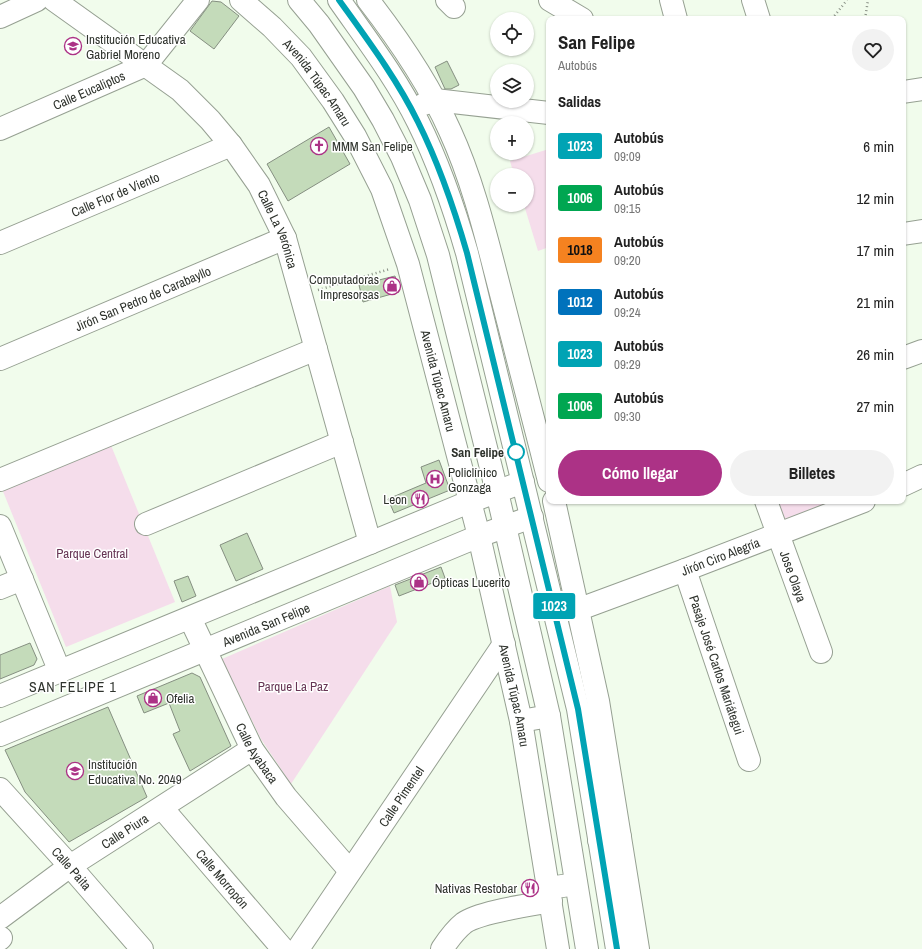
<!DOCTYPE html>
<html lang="es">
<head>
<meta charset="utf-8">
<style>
	:root { --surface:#fff; --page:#f2f2f2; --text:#222; --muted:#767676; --accent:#ac3286 }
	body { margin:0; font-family:"Archivo Narrow",sans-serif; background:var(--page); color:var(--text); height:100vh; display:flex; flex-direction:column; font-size:15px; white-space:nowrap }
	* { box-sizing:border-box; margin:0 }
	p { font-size:13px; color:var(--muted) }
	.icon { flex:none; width:22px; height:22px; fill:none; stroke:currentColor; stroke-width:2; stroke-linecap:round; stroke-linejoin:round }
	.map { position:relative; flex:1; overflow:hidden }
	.drawer { position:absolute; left:546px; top:16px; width:360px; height:488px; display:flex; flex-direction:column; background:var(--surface); border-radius:8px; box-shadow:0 1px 3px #0004 }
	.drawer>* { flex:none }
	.badge { padding:0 8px; border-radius:3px; font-size:14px; line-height:26px }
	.controls { position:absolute; left:490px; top:12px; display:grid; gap:8px }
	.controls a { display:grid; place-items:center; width:44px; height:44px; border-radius:50%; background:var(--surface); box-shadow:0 1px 3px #0004; font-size:20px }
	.map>.badge { position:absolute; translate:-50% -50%; box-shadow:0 0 0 2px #fff }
	h2 { padding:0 12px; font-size:15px; line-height:36px }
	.round { display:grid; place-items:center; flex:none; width:42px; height:42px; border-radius:21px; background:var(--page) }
	.headline { display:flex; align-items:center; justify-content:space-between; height:68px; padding:0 12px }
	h1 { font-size:19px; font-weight:700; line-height:30px }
	.button { display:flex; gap:8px; margin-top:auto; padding:8px 12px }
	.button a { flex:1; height:46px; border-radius:24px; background:var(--accent); color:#fff; font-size:16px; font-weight:700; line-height:46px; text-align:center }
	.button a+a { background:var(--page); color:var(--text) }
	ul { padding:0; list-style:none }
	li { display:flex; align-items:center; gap:12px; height:52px; padding:0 12px }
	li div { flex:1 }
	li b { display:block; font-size:15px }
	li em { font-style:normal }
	li .badge { min-width:44px; font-weight:700; text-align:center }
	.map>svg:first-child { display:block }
	.green { fill:#f5ddeb }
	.building { fill:#c4dbba; stroke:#858f81 }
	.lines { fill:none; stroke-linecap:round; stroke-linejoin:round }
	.minor-casing { stroke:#96a092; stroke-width:24 }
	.major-casing { stroke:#96a092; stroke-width:24 }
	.highway-casing { stroke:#96a092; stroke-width:24 }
	.path { stroke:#8a9186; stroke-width:2.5; stroke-dasharray:1 3; stroke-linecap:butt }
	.minor { stroke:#fff; stroke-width:22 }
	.major { stroke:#fff; stroke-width:22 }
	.highway { stroke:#fff; stroke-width:22 }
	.line-casing { stroke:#fff; stroke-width:9 }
	.line { stroke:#00a3b4; stroke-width:6 }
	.stop-dot { fill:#fff; stroke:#00a3b4; stroke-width:2 }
	.labels { text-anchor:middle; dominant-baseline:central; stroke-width:3; stroke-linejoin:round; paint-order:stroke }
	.poi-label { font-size:13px; fill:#2f332d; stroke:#fff; text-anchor:start }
	.street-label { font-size:13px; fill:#2f332d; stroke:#fff }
	.stop-label { font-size:13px; font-weight:bold; fill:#2f332d; stroke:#fff; text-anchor:end }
	.park-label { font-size:13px; fill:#663554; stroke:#fff }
	.neighbourhood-label { font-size:14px; letter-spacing:1px; fill:#2f332d; stroke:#fff }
</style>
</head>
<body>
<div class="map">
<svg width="922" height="949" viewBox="0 0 922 949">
	<rect width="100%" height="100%" fill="#f1fcec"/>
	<!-- green -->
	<g class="green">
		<polygon points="549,149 549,247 538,251 524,205 527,205 527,175 514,175 510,161"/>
		<polygon points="108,438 175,602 66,647 0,484"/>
		<polygon points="777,501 841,501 784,523"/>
		<polygon points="390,586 397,622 291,784 261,739 222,659"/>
	</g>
	<!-- building -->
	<g class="building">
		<polygon points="212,1 221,2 239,16 214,49 190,31"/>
		<polygon points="447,61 459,85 451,89 445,89 435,67"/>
		<polygon points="329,127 350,164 288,201 267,164"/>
		<polygon points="395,276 399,292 363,302 359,285"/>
		<polygon points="439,460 450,490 394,513 388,499 426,483 421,467"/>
		<polygon points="247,533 263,569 236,581 220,545"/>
		<polygon points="441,567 445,578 399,596 395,585"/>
		<polygon points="188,576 196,596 182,602 174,581"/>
		<polygon points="30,643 37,659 34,665 0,679 0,655"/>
		<polygon points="192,673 200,677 231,746 190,771 173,734 180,731 169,703 144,713 137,696"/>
		<polygon points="108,707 147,797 69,842 25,792 5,750"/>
	</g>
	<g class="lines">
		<!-- minor casing -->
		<g class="minor-casing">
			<g id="minor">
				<path id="s1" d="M54,0l126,90 30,30 21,25 28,40 26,53 85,305"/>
				<path id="s2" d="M241,0l31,27 29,30 32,44 22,35 27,53 26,75 71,272 42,185 37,228"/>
				<path d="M368,0c31,40 61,84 82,131 23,50 36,105 50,159 16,63 33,127 49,191"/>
				<polyline points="447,0 454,7"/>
				<polyline points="550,0 582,19"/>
				<polyline points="671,0 676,19"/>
				<polyline points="753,0 759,19"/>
				<polyline points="0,17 37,0"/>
				<polyline points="903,92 922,89"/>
				<polyline points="424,104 435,100 549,113"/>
				<path id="s3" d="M0,129l146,-64 52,-65"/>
				<polyline points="903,234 922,231"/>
				<path id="s4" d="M0,243l231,-98"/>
				<polyline points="903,358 922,351"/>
				<path id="s5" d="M0,359l285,-121"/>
				<polyline points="0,480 316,349"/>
				<polyline points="903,485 922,476"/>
				<polyline points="554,501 598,701 638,949"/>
				<path id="s6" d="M766,501l55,151"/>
				<polyline points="146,524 342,442"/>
				<polyline points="0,526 60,672"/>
				<path id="s7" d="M685,570l64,190"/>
				<polyline points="0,588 22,579"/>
				<path id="s8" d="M577,610l108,-40 179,-69"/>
				<path id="s9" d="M190,618l62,131 34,48 64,74"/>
				<path id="s10" d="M0,789l70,77 72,83"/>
				<path id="s11" d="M162,808l121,141"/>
				<path id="s12" d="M0,918l70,-52 182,-117"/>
				<polyline points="0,939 1,938"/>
				<path id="s13" d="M298,949l206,-305"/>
				<path d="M442,949c6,-9 13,-19 22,-26 15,-11 66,-18 87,-22"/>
			</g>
		</g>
		<!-- major casing -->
		<g class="major-casing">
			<g id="major">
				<polyline points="0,696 469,502 523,482"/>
				<path id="s14" d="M0,735l479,-199 53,-19"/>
			</g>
		</g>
		<!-- highway casing -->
		<g class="highway-casing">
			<g id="highway">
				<polyline points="299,0 319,24 364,88 383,120 402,157 420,200 438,255 497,492 549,716 587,949"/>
				<path d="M339,0c28,40 58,79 79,122 21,42 36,86 49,131l111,456 39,240"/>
				<polyline points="521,721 549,716"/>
				<polyline points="599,840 620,837"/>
				<polyline points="549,888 576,884"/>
			</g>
		</g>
		<!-- path -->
		<g class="path">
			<polyline points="832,19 847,0"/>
			<polyline points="865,19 868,0"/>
			<polyline points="318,290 390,269"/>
		</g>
		<!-- minor -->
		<use href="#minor" class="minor"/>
		<!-- major -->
		<use href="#major" class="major"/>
		<!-- highway -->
		<use href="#highway" class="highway"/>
	</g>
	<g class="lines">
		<!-- line casing -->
		<g class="line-casing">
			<path id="line" d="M339,0c28,39 58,79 79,122 21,42 36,86 49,131l111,456 39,240"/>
		</g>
		<!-- line -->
		<use href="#line" class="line"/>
	</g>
	<!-- icons -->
	<defs>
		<g id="school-ring" transform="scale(0.9)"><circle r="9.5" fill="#fff" stroke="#ac3286" stroke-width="1.5"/><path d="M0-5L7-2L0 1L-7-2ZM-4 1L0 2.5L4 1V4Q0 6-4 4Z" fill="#ac3286"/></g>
		<g id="church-ring" transform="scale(0.9)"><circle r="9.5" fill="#fff" stroke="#ac3286" stroke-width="1.5"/><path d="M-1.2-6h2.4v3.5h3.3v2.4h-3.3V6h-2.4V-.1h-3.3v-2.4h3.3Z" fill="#ac3286"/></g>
		<g id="shop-ring" transform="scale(0.9)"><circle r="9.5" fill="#fff" stroke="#ac3286" stroke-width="1.5"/><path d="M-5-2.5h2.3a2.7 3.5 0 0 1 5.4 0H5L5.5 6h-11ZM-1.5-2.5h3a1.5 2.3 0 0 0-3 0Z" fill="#ac3286"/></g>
		<g id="hospital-ring" transform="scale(0.9)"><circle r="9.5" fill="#fff" stroke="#ac3286" stroke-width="1.5"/><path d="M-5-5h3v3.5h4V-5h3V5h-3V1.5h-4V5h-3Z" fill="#ac3286"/></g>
		<g id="restaurant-ring" transform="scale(0.9)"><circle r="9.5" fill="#fff" stroke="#ac3286" stroke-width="1.5"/><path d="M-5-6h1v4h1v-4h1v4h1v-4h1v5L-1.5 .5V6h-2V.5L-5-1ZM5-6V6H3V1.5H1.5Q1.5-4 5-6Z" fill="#ac3286"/></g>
	</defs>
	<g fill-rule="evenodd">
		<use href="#school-ring" x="73" y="46"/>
		<use href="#church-ring" x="319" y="146"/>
		<use href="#shop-ring" x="392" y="286"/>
		<use href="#hospital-ring" x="435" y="479"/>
		<use href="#restaurant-ring" x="420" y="499"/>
		<use href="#shop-ring" x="419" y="582"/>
		<use href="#shop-ring" x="153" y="698"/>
		<use href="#school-ring" x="75" y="771"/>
		<use href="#restaurant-ring" x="530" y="888"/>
	</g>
	<!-- markers -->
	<circle class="stop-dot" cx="516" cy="452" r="8"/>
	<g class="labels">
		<!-- poi labels -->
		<g class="poi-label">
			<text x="86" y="39">Institución Educativa<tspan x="86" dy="15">Gabriel Moreno</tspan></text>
			<text x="332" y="146">MMM San Felipe</text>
			<text x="379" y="279" text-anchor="end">Computadoras<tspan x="379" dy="15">Impresorsas</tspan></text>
			<text x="448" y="472">Policlínico<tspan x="448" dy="15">Gonzaga</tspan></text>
			<text x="407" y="499" text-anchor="end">Leon</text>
			<text x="432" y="582">Ópticas Lucerito</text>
			<text x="166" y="698">Ofelia</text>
			<text x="88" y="764">Institución<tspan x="88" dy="15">Educativa No. 2049</tspan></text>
			<text x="517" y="888" text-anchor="end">Nativas Restobar</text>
		</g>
		<!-- street labels -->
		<g class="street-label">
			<text stroke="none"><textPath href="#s2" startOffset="113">Avenida Túpac Amaru</textPath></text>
			<text stroke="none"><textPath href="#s3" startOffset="97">Calle Eucaliptos</textPath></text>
			<text stroke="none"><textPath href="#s4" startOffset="125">Calle Flor de Viento</textPath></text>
			<text stroke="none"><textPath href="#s1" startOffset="327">Calle La Verónica</textPath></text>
			<text stroke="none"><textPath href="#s5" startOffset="155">Jirón San Pedro de Carabayllo</textPath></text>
			<text stroke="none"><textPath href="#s2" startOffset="438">Avenida Túpac Amaru</textPath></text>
			<text stroke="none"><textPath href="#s8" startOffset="153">Jirón Ciro Alegría</textPath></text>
			<text stroke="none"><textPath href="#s6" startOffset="80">Jose Olaya</textPath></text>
			<text stroke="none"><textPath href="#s14" startOffset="288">Avenida San Felipe</textPath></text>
			<text stroke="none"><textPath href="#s7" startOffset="100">Pasaje José Carlos Mariátegui</textPath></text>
			<text stroke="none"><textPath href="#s2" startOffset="762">Avenida Túpac Amaru</textPath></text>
			<text stroke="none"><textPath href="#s9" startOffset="151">Calle Ayabaca</textPath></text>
			<text stroke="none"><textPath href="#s13" startOffset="184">Calle Pimentel</textPath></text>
			<text stroke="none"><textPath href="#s12" startOffset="152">Calle Piura</textPath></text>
			<text stroke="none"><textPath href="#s10" startOffset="107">Calle Paita</textPath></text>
			<text stroke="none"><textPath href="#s11" startOffset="93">Calle Morropón</textPath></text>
		</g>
		<!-- stop labels -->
		<g class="stop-label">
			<text x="504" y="452">San Felipe</text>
		</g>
		<!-- park labels -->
		<g class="park-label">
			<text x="92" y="553">Parque Central</text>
			<text x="293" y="686">Parque La Paz</text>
		</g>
		<!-- neighbourhood labels -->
		<g class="neighbourhood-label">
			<text x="73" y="687">SAN FELIPE 1</text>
		</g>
	</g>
</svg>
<div class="controls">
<a><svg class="icon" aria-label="locate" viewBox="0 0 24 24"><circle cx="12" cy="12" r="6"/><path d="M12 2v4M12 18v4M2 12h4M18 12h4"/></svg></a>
<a><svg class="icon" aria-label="layers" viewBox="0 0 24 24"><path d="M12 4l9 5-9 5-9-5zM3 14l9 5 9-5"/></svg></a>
<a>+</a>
<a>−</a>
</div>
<b class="badge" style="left:554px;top:606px;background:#00a3b4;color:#fff">1023</b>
<section class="drawer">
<div class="headline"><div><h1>San Felipe</h1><p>Autobús</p></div><a class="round"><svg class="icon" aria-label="heart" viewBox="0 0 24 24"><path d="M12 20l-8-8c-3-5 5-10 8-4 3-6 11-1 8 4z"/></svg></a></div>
<h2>Salidas</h2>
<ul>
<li><span class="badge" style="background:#00a3b4;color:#fff">1023</span><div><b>Autobús</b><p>09:09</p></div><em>6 min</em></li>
<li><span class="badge" style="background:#00a651;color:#fff">1006</span><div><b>Autobús</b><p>09:15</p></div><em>12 min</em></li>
<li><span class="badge" style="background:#f58220;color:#111">1018</span><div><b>Autobús</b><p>09:20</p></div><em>17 min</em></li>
<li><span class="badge" style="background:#0072bc;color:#fff">1012</span><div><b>Autobús</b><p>09:24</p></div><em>21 min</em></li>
<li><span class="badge" style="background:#00a3b4;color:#fff">1023</span><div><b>Autobús</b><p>09:29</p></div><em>26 min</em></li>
<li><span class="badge" style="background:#00a651;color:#fff">1006</span><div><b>Autobús</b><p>09:30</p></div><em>27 min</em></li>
</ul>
<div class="button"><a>Cómo llegar</a><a>Billetes</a></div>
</section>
</div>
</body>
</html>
